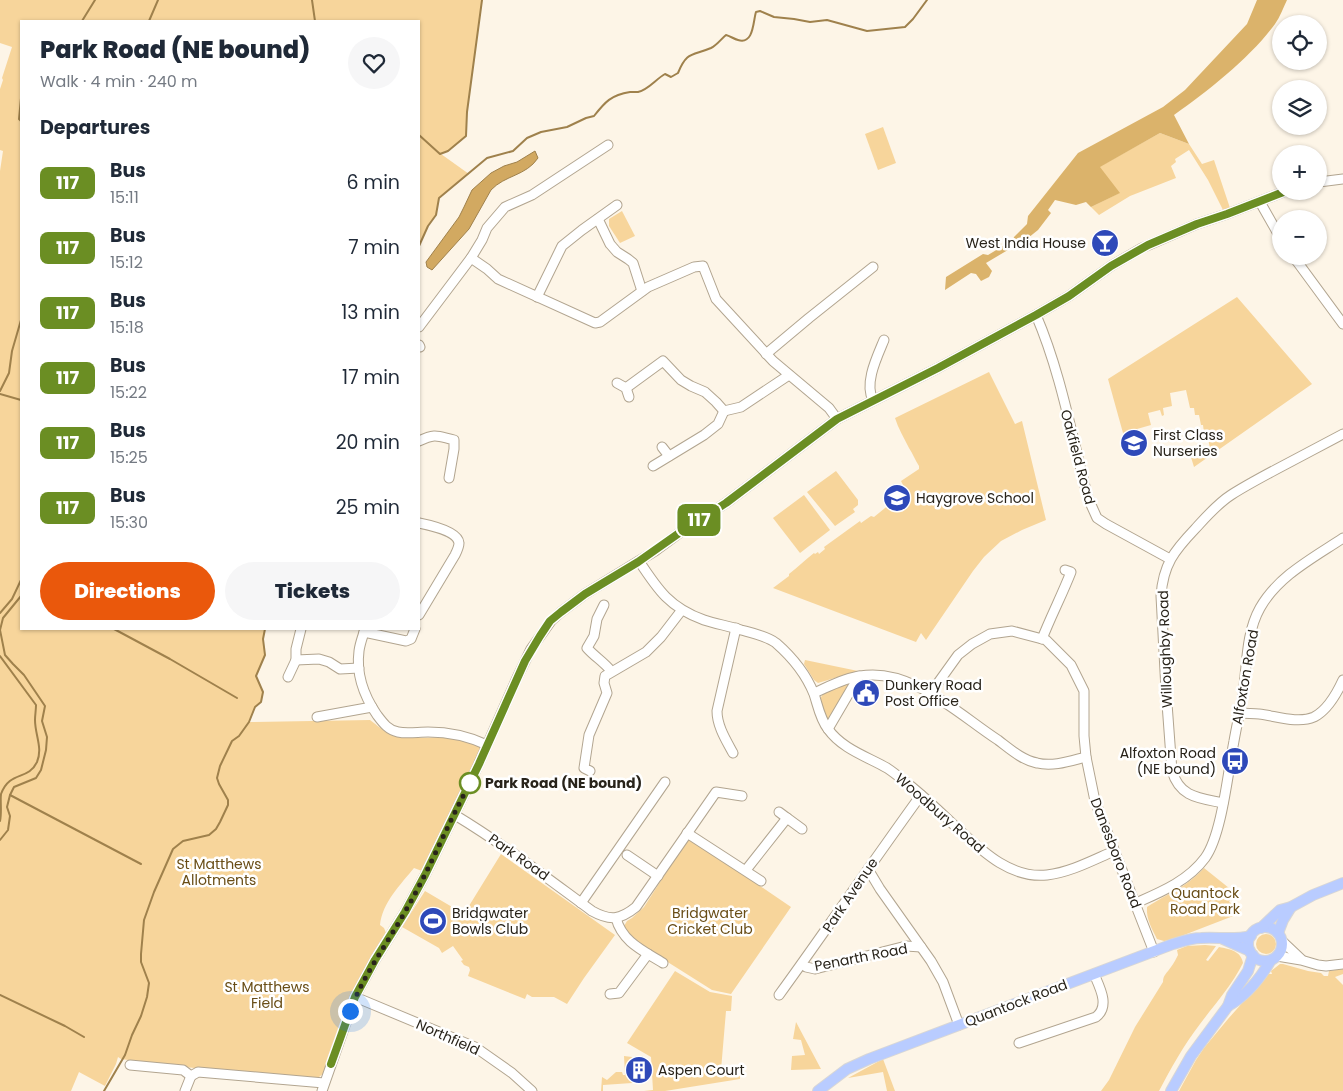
<!DOCTYPE html>
<html lang="en">
<head>
<meta charset="utf-8">
<style>
	:root { --surface:#fff; --page:#f6f6f7; --text:#1f2937; --muted:#747a83; --accent:#ea580c }
	body { margin:0; font-family:Poppins,sans-serif; background:var(--page); color:var(--text); height:100vh; display:flex; flex-direction:column; font-size:19px; white-space:nowrap }
	* { box-sizing:border-box; margin:0 }
	p { font-size:16px; color:var(--muted) }
	.icon { flex:none; width:28px; height:28px; fill:none; stroke:currentColor; stroke-width:2; stroke-linecap:round; stroke-linejoin:round }
	.map { position:relative; flex:1; overflow:hidden }
	.side { position:absolute; left:20px; top:20px; width:400px; height:610px; display:flex; flex-direction:column; background:var(--surface); border-radius:0px; box-shadow:0 1px 4px #0004 }
	.side>* { flex:none }
	.badge { padding:0 10px; border-radius:8px; font-size:18px; line-height:32px }
	.controls { position:absolute; left:1272px; top:15px; display:grid; gap:10px }
	.controls a { display:grid; place-items:center; width:55px; height:55px; border-radius:50%; background:var(--surface); box-shadow:0 1px 4px #0004; font-size:25px }
	.you { position:absolute; width:25px; height:25px; margin:-12px; border:4px solid #fff; border-radius:50%; background:#1a73e8; box-shadow:0 0 0 8px #1a73e833 }
	.map>.badge { position:absolute; translate:-50% -50%; box-shadow:0 0 0 2px #fff }
	h2 { padding:0 20px; font-size:19px; line-height:45px }
	.round { display:grid; place-items:center; flex:none; width:52px; height:52px; border-radius:26px; background:var(--page) }
	.head { display:flex; align-items:center; justify-content:space-between; height:85px; padding:0 20px }
	h1 { font-size:24px; font-weight:800; line-height:38px }
	.primary-button { display:flex; gap:10px; margin-top:auto; padding:10px 20px }
	.primary-button a { flex:1; height:58px; border-radius:30px; background:var(--accent); color:#fff; font-size:20px; font-weight:800; line-height:58px; text-align:center }
	.primary-button a+a { background:var(--page); color:var(--text) }
	ul { padding:0; list-style:none }
	li { display:flex; align-items:center; gap:15px; height:65px; padding:0 20px }
	li div { flex:1 }
	li b { display:block; font-size:19px }
	li em { font-style:normal }
	li .badge { min-width:55px; font-weight:700; text-align:center }
	.map>svg:first-child { display:block }
	.green { fill:#f7d59b }
	.forest { fill:#dbb36b }
	.water { fill:#d2a961; stroke:#9f814c }
	.lines { fill:none; stroke-linecap:round; stroke-linejoin:round }
	.stream { stroke:#9f814c; stroke-width:2 }
	.minor-casing { stroke:#b2a590; stroke-width:11 }
	.major-casing { stroke:#d8d7d6; stroke-width:12 }
	.minor { stroke:#fff; stroke-width:9 }
	.major { stroke:#b9ccff; stroke-width:10 }
	.line-casing { stroke:#fff; stroke-width:11 }
	.line { stroke:#6b8e23; stroke-width:8 }
	.walk { stroke:#28231a; stroke-width:5; stroke-dasharray:0 9 }
	.stop-dot { fill:#fff; stroke:#6b8e23; stroke-width:2.5 }
	.labels { text-anchor:middle; dominant-baseline:central; stroke-width:5; stroke-linejoin:round; paint-order:stroke }
	.poi-label { font-size:14px; fill:#28231a; stroke:#fff; text-anchor:start }
	.street-label { font-size:14px; fill:#28231a; stroke:#fff }
	.stop-label { font-size:14px; font-weight:bold; fill:#28231a; stroke:#fff; text-anchor:start }
	.park-label { font-size:14px; fill:#694d16; stroke:#fff }
</style>
</head>
<body>
<div class="map">
<svg width="1343" height="1091" viewBox="0 0 1343 1091">
	<rect width="100%" height="100%" fill="#fdf5e7"/>
	<!-- green -->
	<g class="green">
		<path d="M0,0h482l-15,112 -1,24 -18,15 -7,3 28,20 -30,24 -3,17 -8,11 -9,20v-225h-398v608h244l-2,10 2,16 -9,21 7,16 -2,10 -6,5 -6,15 121,-2c7,5 14,12 23,15 17,6 37,1 55,3 12,1 23,5 34,10l-60,123 -8,-3c-13,16 -32,35 -34,57l4,3 2,5 -23,40 -39,100 -5,4 -12,2 -143,-14 -43,-6 -3,-2 -2,7 -11,22 -26,-14 -8,19h-71v-920l3,-20 -3,-1v-61l3,-9 -1,-2 10,-31 -12,-4z"/>
		<polygon points="883,127 896,163 878,170 865,134"/>
		<polygon points="1160,133 1189,144 1202,164 1214,160 1230,208 1223,210 1208,180 1189,150 1175,159 1176,162 1171,166 1176,178 1130,196 1099,215 1091,207 1119,193 1099,167"/>
		<polygon points="622,211 635,236 620,243 609,226 609,219"/>
		<polygon points="1237,297 1312,384 1194,467 1190,454 1201,451 1204,452 1208,451 1210,448 1208,439 1205,440 1203,425 1201,425 1199,415 1195,415 1194,408 1190,408 1186,390 1170,393 1172,406 1163,408 1164,415 1162,416 1160,410 1148,413 1151,425 1123,433 1108,379"/>
		<path d="M989,372l26,52 7,-3 24,99 -24,10 -21,11 -17,16 -11,14 -47,69 -5,-7 -5,9 -143,-54 16,-12v-2c9,-7 16,-14 25,-21l1,1 3,-2 1,2 6,-5 -1,-2 36,-26 1,2 10,-7 3,1 27,-22 -1,-2 5,-4 -4,-8 18,-12v-3c-4,-6 -6,-12 -10,-18 -5,-10 -11,-20 -14,-30z"/>
		<polygon points="836,471 858,500 858,505 853,509 855,512 835,526 807,492"/>
		<polygon points="804,495 830,530 800,553 773,518"/>
		<polygon points="805,660 858,671 818,683 814,680 804,664"/>
		<path d="M850,683h1l-22,38 -2,-1 -7,-21c5,-11 19,-13 30,-16z"/>
		<polygon points="691,839 791,907 731,994 712,990 628,937 625,931 624,926 627,921 632,918 644,907 687,840"/>
		<polygon points="501,854 615,935 584,978 567,1004 554,997 532,997 527,994 525,999 468,976 470,970 469,967 464,965 461,961 463,960 453,946 442,953 439,948 402,927 425,891 464,914"/>
		<path d="M1204,868l30,24 -5,10 11,6 1,5 -70,27 -7,1 -7,-2c-5,-10 -11,-20 -10,-32 21,-14 39,-19 57,-39z"/>
		<circle cx="1266" cy="944" r="10"/>
		<path d="M1205,945l11,1 -10,14 2,1 11,-14c11,2 22,4 24,16 -11,22 -28,41 -43,61 -16,21 -29,44 -41,67h-58l8,-11 26,-53 28,-45c0,-7 4,-9 8,-15 3,-4 5,-8 7,-12l-1,-5 10,-4z"/>
		<polygon points="1280,964 1283,964 1308,971 1321,973 1324,976 1328,976 1329,971 1343,969 1343,974 1335,977 1343,985 1343,1091 1179,1091 1196,1060 1204,1048 1228,1019 1268,974 1272,974 1271,971"/>
		<polygon points="675,971 710,992 732,996 731,1011 726,1011 721,1070 740,1070 740,1079 665,1091 644,1091 653,1090 651,1057 627,1043"/>
		<polygon points="796,1022 821,1069 791,1070 792,1056 805,1055 801,1040 793,1039"/>
		<polygon points="624,1056 632,1057 632,1083 603,1085 603,1091 601,1091 602,1077 607,1080 616,1072 622,1072 623,1075 625,1075"/>
		<polygon points="883,1059 895,1091 887,1091 883,1072 848,1078"/>
	</g>
	<!-- forest -->
	<path class="forest" d="M1257,0h30c-4,8 -7,17 -12,24 -25,34 -67,67 -101,91l15,29 -29,-11 -60,34 20,26 -29,14 -5,-5 -10,3 -21,-5 -7,10 3,3 -13,17 -10,8 -42,25 6,8 -3,6 -8,4 -5,-7 -5,-1 -26,17 1,-13 37,-23 5,1 25,-15 1,-3 13,-13 1,-8 50,-63 85,-46 22,-17 62,-66z"/>
	<!-- water -->
	<path class="water" d="M535,151l3,7c-12,18 -33,17 -47,32l-22,39 -37,41 -5,-3 -1,-5 33,-45 5,-10 8,-17 19,-17 13,-7 13,-4z"/>
	<g class="lines">
		<!-- stream -->
		<g class="stream">
			<polyline points="312,0 315,21"/>
			<polyline points="82,21 95,0"/>
			<polyline points="149,21 158,0"/>
			<polyline points="21,98 19,119 21,121"/>
			<polyline points="419,135 440,154 448,151 466,136 467,112 482,0"/>
			<path d="M419,246l9,-20 8,-11 3,-17 48,-40 26,-7 14,-13 14,-6 26,-5 19,-9 8,-2c11,-14 17,-21 36,-24 3,0 5,0 8,0 10,-2 18,-13 27,-18l6,3 7,-4c9,-22 14,-17 33,-25 6,-3 10,-9 15,-13 4,1 8,4 12,5 16,5 15,-19 18,-28l4,-1 14,6 20,2 16,3 17,-2 40,11 38,-4 8,-8 14,-19"/>
			<polyline points="0,391 9,373 12,351 21,320"/>
			<polyline points="0,394 21,400"/>
			<polyline points="0,613 12,599 21,580"/>
			<polyline points="114,629 170,659 237,698"/>
			<path d="M0,656l36,49c0,5 -1,10 -1,15 0,15 8,28 2,42 -9,19 -27,8 -36,32 -1,7 1,18 -1,27"/>
			<polyline points="10,795 141,864"/>
			<polyline points="0,840 8,830 10,816 7,807 10,795 14,787 36,778 41,770 46,750 47,737 42,721 45,706 24,675 13,664 5,655 0,630 3,618 21,596"/>
			<polyline points="0,995 65,1026 84,1037"/>
			<polyline points="104,1091 125,1055 132,1035 141,1016 147,997 149,983 141,962 141,954 144,920 154,892 173,849 183,841 209,835 216,829 220,822 228,805 228,800 219,784 217,778 220,766 232,741 239,736 249,722 255,707 261,702 263,692 256,676 265,655 263,639 265,629"/>
		</g>
		<!-- minor casing -->
		<g class="minor-casing">
			<g id="minor">
				<polyline points="1319,182 1343,179"/>
				<polyline points="1260,202 1281,239"/>
				<polyline points="598,219 610,244 617,252 628,259 633,263 642,291"/>
				<polyline points="1293,256 1343,324"/>
				<polyline points="471,258 482,240 487,228 505,207 532,195 608,145"/>
				<polyline points="537,297 562,246 582,230 617,205"/>
				<path d="M1036,315c25,58 36,122 52,183l9,20 9,6 64,35"/>
				<polyline points="419,327 471,258 487,269 498,279 595,323 600,322 648,287 694,267 703,266 716,299 773,361 829,408 837,419"/>
				<polyline points="419,345 420,347"/>
				<polyline points="766,354 809,318 873,267"/>
				<polyline points="617,383 626,388 629,397"/>
				<polyline points="626,388 663,361 681,380 691,386 705,392 716,402 724,411 741,407 789,375"/>
				<path d="M873,400c-9,-17 4,-43 11,-60"/>
				<path d="M419,441c17,-8 18,-5 35,-1v9l-5,29"/>
				<polyline points="662,447 669,456"/>
				<polyline points="653,466 704,435 718,424 724,411"/>
				<path d="M419,523c10,2 39,8 40,20 0,4 -2,8 -4,12l-36,60"/>
				<path d="M639,561c19,29 31,47 65,59 12,4 25,6 37,10 11,3 26,6 35,13 16,14 30,31 38,51 4,12 6,25 14,35 14,20 40,28 59,39 6,4 11,8 16,12 19,14 36,31 53,47 25,23 54,52 91,48 24,-3 46,-15 67,-24"/>
				<path d="M604,605l-7,14 -3,17 -7,12c8,9 17,14 24,23"/>
				<path d="M365,629c-2,7 -5,14 -6,22 -3,23 5,45 18,64 6,8 11,15 21,17 9,2 20,0 30,0 21,0 40,4 59,13"/>
				<polyline points="364,632 406,641 411,639 415,629"/>
				<path d="M1042,639c9,-23 20,-44 29,-67l-6,-2"/>
				<polyline points="296,660 319,659 329,662 340,669 359,668"/>
				<polyline points="288,677 296,660 296,649 301,629"/>
				<path d="M814,693c14,-6 30,-15 46,-17 51,-9 98,38 138,64 12,9 24,20 39,23 16,4 33,-2 49,-6"/>
				<polyline points="930,694 958,655 972,644 990,634 1012,631 1046,640 1071,665 1084,691 1084,736 1086,757 1095,801 1154,952"/>
				<path d="M1239,713c7,0 14,1 20,1 17,2 39,10 55,3 14,-7 23,-24 29,-37"/>
				<polyline points="317,717 372,707"/>
				<polyline points="828,729 859,676"/>
				<path d="M733,753c-7,-13 -16,-27 -16,-42l19,-83"/>
				<polyline points="590,771 584,768 589,735 607,693 604,683 605,676 646,652 661,637 681,611"/>
				<path d="M1223,803c-23,-5 -43,-5 -51,-32l-6,-81 -5,-94c2,-31 13,-45 34,-67 11,-12 22,-25 36,-34 14,-9 29,-17 44,-25 23,-12 45,-24 68,-36"/>
				<polyline points="779,812 787,818"/>
				<path d="M455,815c48,29 92,63 137,96 18,10 28,9 44,-4l80,-115 26,4"/>
				<polyline points="687,833 761,881"/>
				<polyline points="627,855 658,876"/>
				<polyline points="868,869 880,889 931,961 943,982 959,1025"/>
				<polyline points="746,870 787,818 802,829"/>
				<polyline points="581,903 665,782"/>
				<path d="M1136,903c25,-11 52,-22 69,-45 17,-23 23,-87 29,-117 3,-18 8,-37 10,-55 3,-26 3,-55 16,-78 18,-32 53,-50 83,-70"/>
				<path d="M616,918c6,24 28,33 47,45"/>
				<polyline points="1283,942 1301,959"/>
				<polyline points="1277,956 1301,960 1318,965 1326,966 1343,964"/>
				<polyline points="802,964 806,967 815,969 906,946 921,947"/>
				<polyline points="610,994 619,993 648,954"/>
				<path d="M779,995c48,-66 94,-134 142,-200"/>
				<polyline points="355,997 475,1047 512,1073 532,1091"/>
				<path d="M1019,1043l77,-26c14,-11 4,-29 -2,-43"/>
				<polyline points="130,1065 183,1070 191,1076 198,1072 324,1083"/>
				<polyline points="185,1091 191,1076"/>
				<polyline points="322,1091 355,997 375,960 405,912 425,875 476,770 517,678 531,649 551,621 561,612 585,594 655,551 682,531 726,503 837,419 938,368 1036,315 1069,296 1111,266 1142,248 1197,224 1227,214 1286,191"/>
			</g>
		</g>
		<!-- major casing -->
		<g class="major-casing">
			<g id="major">
				<circle cx="1265" cy="944" r="17"/>
				<polyline points="1261,928 1280,910 1291,907 1313,895 1343,883"/>
				<polyline points="1278,933 1283,920 1291,907"/>
				<polyline points="1223,939 1250,951"/>
				<path d="M1228,1006c18,-10 33,-29 43,-46"/>
				<path d="M818,1091l29,-22 22,-10 304,-115c10,-3 19,-6 28,-6 17,-1 34,2 50,-2"/>
				<polyline points="1171,1091 1191,1056 1228,1006 1232,995 1248,971 1253,955"/>
			</g>
		</g>
		<!-- minor -->
		<use href="#minor" class="minor"/>
		<!-- major -->
		<use href="#major" class="major"/>
	</g>
	<g class="lines">
		<!-- line casing -->
		<g class="line-casing">
			<polyline id="line" points="331,1064 355,997 375,960 405,912 425,875 479,764 525,661 540,636 550,621 561,612 585,594 638,562 682,531 726,503 837,419 938,368 1036,315 1069,296 1111,266 1148,245 1197,224 1227,214 1286,191"/>
		</g>
		<!-- line -->
		<use href="#line" class="line"/>
		<!-- walk -->
		<path class="walk" d="M350,1011c14,-37 37,-67 56,-101 24,-41 41,-85 64,-127"/>
	</g>
	<!-- icons -->
	<defs>
		<g id="bar-disc" transform="scale(1.4375)"><circle r="9.5" fill="#2e49b9" stroke="#fff"/><path d="M-6-5H6L.8 .8V4.5H3.5V6h-7V4.5H-.8V.8Z" fill="#fff"/></g>
		<g id="school-disc" transform="scale(1.4375)"><circle r="9.5" fill="#2e49b9" stroke="#fff"/><path d="M0-5L7-2L0 1L-7-2ZM-4 1L0 2.5L4 1V4Q0 6-4 4Z" fill="#fff"/></g>
		<g id="civic-disc" transform="scale(1.4375)"><circle r="9.5" fill="#2e49b9" stroke="#fff"/><path d="M-.6-6.5H3V-4.5H.6V-3L4-1V1h2V6H-6V1h2V-1L-.6-3ZM-1.2 2.5V6h2.4V2.5Z" fill="#fff"/></g>
		<g id="bus-disc" transform="scale(1.4375)"><circle r="9.5" fill="#2e49b9" stroke="#fff"/><path d="M-5-6H5V4H4V6H2V4H-2V6H-4V4H-5ZM-3.5-4V0h7V-4ZM-3.5 1.2v1.5H-2V1.2ZM2 1.2v1.5H3.5V1.2Z" fill="#fff"/></g>
		<g id="stadium-disc" transform="scale(1.4375)"><circle r="9.5" fill="#2e49b9" stroke="#fff"/><path d="M0-5a6.5 5 0 1 0 0 10a6.5 5 0 1 0 0-10ZM-3.5-1.8h7v3.6h-7Z" fill="#fff"/></g>
		<g id="building-disc" transform="scale(1.4375)"><circle r="9.5" fill="#2e49b9" stroke="#fff"/><path d="M-4-6H4V6H1V3H-1V6H-4ZM-2.5-4.3h1.7v1.8h-1.7ZM.8-4.3h1.7v1.8H.8ZM-2.5-1h1.7V.8h-1.7ZM.8-1h1.7V.8H.8Z" fill="#fff"/></g>
	</defs>
	<g fill-rule="evenodd">
		<use href="#bar-disc" x="1105" y="243"/>
		<use href="#school-disc" x="1134" y="443"/>
		<use href="#school-disc" x="897" y="498"/>
		<use href="#civic-disc" x="866" y="693"/>
		<use href="#bus-disc" x="1235" y="761"/>
		<use href="#stadium-disc" x="433" y="921"/>
		<use href="#building-disc" x="639" y="1070"/>
	</g>
	<!-- markers -->
	<circle class="stop-dot" cx="470" cy="783" r="10"/>
	<g class="labels">
		<!-- poi labels -->
		<g class="poi-label">
			<text x="1086" y="243" text-anchor="end">West India House</text>
			<text x="1153" y="435">First Class<tspan x="1153" dy="16">Nurseries</tspan></text>
			<text x="916" y="498">Haygrove School</text>
			<text x="885" y="685">Dunkery Road<tspan x="885" dy="16">Post Office</tspan></text>
			<text x="1216" y="753" text-anchor="end">Alfoxton Road<tspan x="1216" dy="16">(NE bound)</tspan></text>
			<text x="452" y="913">Bridgwater<tspan x="452" dy="16">Bowls Club</tspan></text>
			<text x="658" y="1070">Aspen Court</text>
		</g>
		<!-- street labels -->
		<g class="street-label">
			<text transform="translate(1078 457) rotate(75)">Oakfield Road</text>
			<text transform="translate(1165 649) rotate(-92)">Willoughby Road</text>
			<text transform="translate(1245 677) rotate(-80)">Alfoxton Road</text>
			<text transform="translate(940 813) rotate(41)">Woodbury Road</text>
			<text transform="translate(1116 853) rotate(69)">Danesboro Road</text>
			<text transform="translate(519 857) rotate(35)">Park Road</text>
			<text transform="translate(850 895) rotate(-56)">Park Avenue</text>
			<text transform="translate(861 957) rotate(-11)">Penarth Road</text>
			<text transform="translate(1016 1003) rotate(-21)">Quantock Road</text>
			<text transform="translate(448 1037) rotate(24)">Northfield</text>
		</g>
		<!-- stop labels -->
		<g class="stop-label">
			<text x="485" y="783">Park Road (NE bound)</text>
		</g>
		<!-- park labels -->
		<g class="park-label">
			<text x="219" y="864">St Matthews<tspan x="219" dy="16">Allotments</tspan></text>
			<text x="1205" y="893">Quantock<tspan x="1205" dy="16">Road Park</tspan></text>
			<text x="710" y="913">Bridgwater<tspan x="710" dy="16">Cricket Club</tspan></text>
			<text x="267" y="987">St Matthews<tspan x="267" dy="16">Field</tspan></text>
		</g>
	</g>
</svg>
<div class="controls">
<a><svg class="icon" aria-label="locate" viewBox="0 0 24 24"><circle cx="12" cy="12" r="6"/><path d="M12 2v4M12 18v4M2 12h4M18 12h4"/></svg></a>
<a><svg class="icon" aria-label="layers" viewBox="0 0 24 24"><path d="M12 4l9 5-9 5-9-5zM3 14l9 5 9-5"/></svg></a>
<a>+</a>
<a>−</a>
</div>
<div class="you" style="left:350px;top:1011px"></div>
<b class="badge" style="left:699px;top:520px;background:#6b8e23;color:#fff">117</b>
<section class="side">
<div class="head"><div><h1>Park Road (NE bound)</h1><p>Walk · 4 min · 240 m</p></div><a class="round"><svg class="icon" aria-label="heart" viewBox="0 0 24 24"><path d="M12 20l-8-8c-3-5 5-10 8-4 3-6 11-1 8 4z"/></svg></a></div>
<h2>Departures</h2>
<ul>
<li><span class="badge" style="background:#6b8e23;color:#fff">117</span><div><b>Bus</b><p>15:11</p></div><em>6 min</em></li>
<li><span class="badge" style="background:#6b8e23;color:#fff">117</span><div><b>Bus</b><p>15:12</p></div><em>7 min</em></li>
<li><span class="badge" style="background:#6b8e23;color:#fff">117</span><div><b>Bus</b><p>15:18</p></div><em>13 min</em></li>
<li><span class="badge" style="background:#6b8e23;color:#fff">117</span><div><b>Bus</b><p>15:22</p></div><em>17 min</em></li>
<li><span class="badge" style="background:#6b8e23;color:#fff">117</span><div><b>Bus</b><p>15:25</p></div><em>20 min</em></li>
<li><span class="badge" style="background:#6b8e23;color:#fff">117</span><div><b>Bus</b><p>15:30</p></div><em>25 min</em></li>
</ul>
<div class="primary-button"><a>Directions</a><a>Tickets</a></div>
</section>
</div>
</body>
</html>
